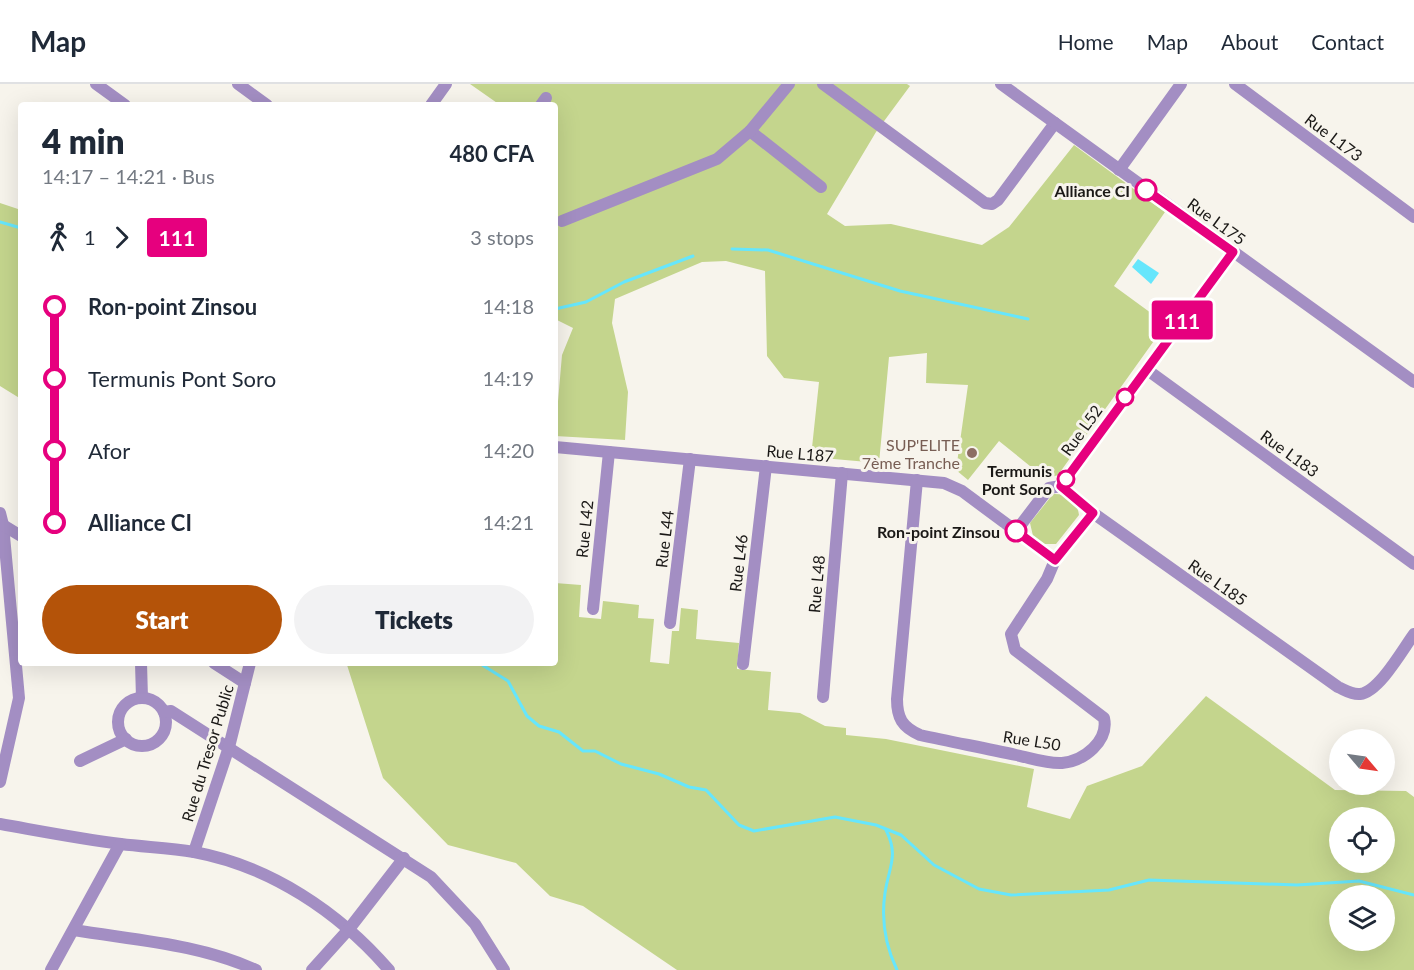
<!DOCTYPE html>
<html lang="en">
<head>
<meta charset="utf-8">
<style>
	:root { --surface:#fff; --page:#f2f2f3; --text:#1f2937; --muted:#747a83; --line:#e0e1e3; --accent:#b45309 }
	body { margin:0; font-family:Lato,sans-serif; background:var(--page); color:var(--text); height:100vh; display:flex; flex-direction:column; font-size:22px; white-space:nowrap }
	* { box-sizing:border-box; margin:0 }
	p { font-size:20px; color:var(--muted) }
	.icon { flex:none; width:33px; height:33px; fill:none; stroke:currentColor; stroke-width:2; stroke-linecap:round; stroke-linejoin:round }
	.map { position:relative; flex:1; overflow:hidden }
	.panel { position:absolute; left:18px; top:18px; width:540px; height:564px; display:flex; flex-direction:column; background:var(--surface); border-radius:6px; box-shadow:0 6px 24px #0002 }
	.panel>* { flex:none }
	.badge { padding:0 12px; border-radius:4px; font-size:21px; line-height:39px }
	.needle { width:39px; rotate:119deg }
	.tools { position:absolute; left:1329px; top:645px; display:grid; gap:12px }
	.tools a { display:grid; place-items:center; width:66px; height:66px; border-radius:50%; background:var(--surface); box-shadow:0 6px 24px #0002; font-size:30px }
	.map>.badge { position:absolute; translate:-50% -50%; box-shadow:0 0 0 3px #fff }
	.legs { display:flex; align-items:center; gap:9px; height:66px; padding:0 24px; font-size:20px }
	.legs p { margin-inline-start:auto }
	.overview { display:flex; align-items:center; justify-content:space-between; height:102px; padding:0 24px }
	h1 { font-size:33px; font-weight:800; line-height:45px }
	.cta { display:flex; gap:12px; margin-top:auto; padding:12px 24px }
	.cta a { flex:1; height:69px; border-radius:36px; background:var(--accent); color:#fff; font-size:24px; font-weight:800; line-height:69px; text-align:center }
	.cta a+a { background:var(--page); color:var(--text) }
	ul { padding:0 24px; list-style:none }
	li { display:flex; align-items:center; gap:21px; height:72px; font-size:22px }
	li i { display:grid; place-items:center; width:9px; height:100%; margin:0 8px; background:currentColor }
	li i::after { content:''; width:15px; height:15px; margin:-8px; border:4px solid; border-radius:50%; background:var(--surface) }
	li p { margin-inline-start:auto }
	li:first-child i { background:linear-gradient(#0000 50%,currentColor 0) }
	li:last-child i { background:linear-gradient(currentColor 50%,#0000 0) }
	header { display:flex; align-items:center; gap:36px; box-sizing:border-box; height:84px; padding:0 30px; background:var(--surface); border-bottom:2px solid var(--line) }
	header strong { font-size:28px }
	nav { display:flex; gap:33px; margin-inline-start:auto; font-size:21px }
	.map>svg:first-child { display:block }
	.green { fill:#c4d58d; fill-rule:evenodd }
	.water { fill:#66e6fc }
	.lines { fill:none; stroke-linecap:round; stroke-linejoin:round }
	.stream { stroke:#66e6fc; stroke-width:3 }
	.minor { stroke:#a38ec3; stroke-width:12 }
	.line-1-casing { stroke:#fff; stroke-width:14 }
	.line-1 { stroke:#e6007e; stroke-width:9 }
	.stop-1-dot { fill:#fff; stroke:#e6007e; stroke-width:3 }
	.education-dot { fill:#8d6e63; stroke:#f7f4ec; stroke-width:2 }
	.labels { text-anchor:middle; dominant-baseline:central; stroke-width:6; stroke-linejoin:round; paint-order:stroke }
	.street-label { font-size:16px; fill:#1a1816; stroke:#f7f4ec }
	.stop-label { font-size:16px; font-weight:bold; fill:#1a1816; stroke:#f7f4ec; text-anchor:end }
	.education-label { font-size:16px; fill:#785e54; stroke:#f7f4ec; text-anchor:end }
</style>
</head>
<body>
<header>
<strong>Map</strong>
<nav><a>Home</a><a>Map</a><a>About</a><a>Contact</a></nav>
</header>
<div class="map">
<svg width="1414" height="886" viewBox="0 0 1414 886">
	<rect width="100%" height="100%" fill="#f7f4ec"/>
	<!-- green -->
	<g class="green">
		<polygon points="470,0 907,0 910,2 876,48 827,130 845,142 891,140 982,161 1009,143 1074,61 1165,128 1114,202 1166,240 1058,391 1046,395 999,357 968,396 956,386 968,301 926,299 927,269 889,273 879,379 811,373 819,298 784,294 767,272 765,187 726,177 702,178 615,215 612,239 628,308 625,356 555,352 562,271 573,244 555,235 555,21 500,21"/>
		<polygon points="0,119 21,126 21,315 0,302"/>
		<path d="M1053,410c14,-1 24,7 26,21l-23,29h-13l-10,-8 -3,-13z"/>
		<path d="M555,499l26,2 -2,32 22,2 2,-18 36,4 -1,13 16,1 -4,43 19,2 3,-33h7l2,-23 17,2 -2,29 43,4 -2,26 34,3 -3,38 32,3 25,13 21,2v7l40,4 148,30 -7,38 43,12 17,-33 55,-20 64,-70 129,94 71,1 8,6v173h-737l-94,-64 -33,-10 -34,-33 -68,-18 -65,-67 -36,-113 208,-2zM1340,734h44v44h-44zM1340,812h44v44h-44z"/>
	</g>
	<!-- water -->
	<polygon class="water" points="1138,175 1159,189 1151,200 1132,183"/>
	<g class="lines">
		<!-- stream -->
		<g class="stream">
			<polyline points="0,138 21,144"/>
			<polyline points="732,165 768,166 900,207 1028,235"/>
			<polyline points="555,225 586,218 624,198 693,172"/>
			<polyline points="479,579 508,597 527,632 539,642 559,648 583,667 595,667 621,680 659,690 689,703 706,706 739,741 754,747 835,733 876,741 901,751 934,781 979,805 1011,811 1109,806 1149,796 1297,801 1359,797 1414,811"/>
			<path d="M886,746c13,26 3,36 -1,63 -4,27 0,52 12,77"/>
		</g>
		<!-- minor -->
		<g class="minor">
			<polyline points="96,0 125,21"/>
			<polyline points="238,0 267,21"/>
			<polyline points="823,0 985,119 992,120 998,116 1055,39"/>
			<polyline points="1001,0 1414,298"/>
			<polyline points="1235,0 1414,133"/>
			<polyline points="431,21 446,0"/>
			<polyline points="541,21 546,14"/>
			<polyline points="750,47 821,103"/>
			<polyline points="1119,86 1181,0"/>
			<polyline points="562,137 717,75 750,47 789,0"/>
			<polyline points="1146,285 1414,480"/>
			<polyline points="555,363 944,399 962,407 1055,476"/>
			<path d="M917,396l-20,219c0,19 5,28 23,36 32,7 64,13 96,20 15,3 31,9 46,8 22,-2 47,-22 42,-45l-89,-68 -4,-16 36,-55 8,-19 38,-47"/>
			<path d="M1061,402l32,27 245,174c7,3 14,8 22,7 19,-2 43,-45 54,-60"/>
			<polyline points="1061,402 1233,168"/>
			<polyline points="0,429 3,441 19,614 0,698"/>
			<polyline points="3,441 21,452"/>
			<polyline points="1016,447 1049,404 1061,402"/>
			<polyline points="593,525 609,368"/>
			<polyline points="670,539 690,375"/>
			<polyline points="141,579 142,614"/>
			<polyline points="214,579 245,599"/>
			<polyline points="743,580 766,382"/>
			<polyline points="823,613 842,389"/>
			<circle cx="142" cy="638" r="24"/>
			<polyline points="164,628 171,627 431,793 475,840 504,886"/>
			<polyline points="80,677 126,655"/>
			<path d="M0,740c40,7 81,15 121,20 24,3 49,4 73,8 76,14 145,60 195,118"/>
			<polyline points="194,768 229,663 250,579"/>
			<path d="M74,846c60,10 126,14 182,40"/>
			<polyline points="51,886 120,760"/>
			<polyline points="312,886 349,845 404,774"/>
		</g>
	</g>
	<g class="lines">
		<!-- line-1 casing -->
		<g class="line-1-casing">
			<polyline id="line-1" points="1016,447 1055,476 1093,429 1061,402 1233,168 1146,106"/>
		</g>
		<!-- line-1 -->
		<use href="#line-1" class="line-1"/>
	</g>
	<!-- markers -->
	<g class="stop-1-dot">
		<circle cx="1146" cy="106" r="10"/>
		<circle cx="1125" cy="313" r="8"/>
		<circle cx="1066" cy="395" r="8"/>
		<circle cx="1016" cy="447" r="10"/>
	</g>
	<circle class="education-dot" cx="972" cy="369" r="6"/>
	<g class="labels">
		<!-- street labels -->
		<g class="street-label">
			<text transform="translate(1334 53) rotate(37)">Rue L173</text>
			<text transform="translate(1217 137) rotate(36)">Rue L175</text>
			<text transform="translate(1081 346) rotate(-54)">Rue L52</text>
			<text transform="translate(800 369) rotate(5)">Rue L187</text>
			<text transform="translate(1290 369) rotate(36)">Rue L183</text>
			<text transform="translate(584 445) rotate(-84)">Rue L42</text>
			<text transform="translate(664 455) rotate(-83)">Rue L44</text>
			<text transform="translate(738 479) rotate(-83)">Rue L46</text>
			<text transform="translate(1218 498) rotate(35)">Rue L185</text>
			<text transform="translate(816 500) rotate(-85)">Rue L48</text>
			<text transform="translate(1032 656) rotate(9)">Rue L50</text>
			<text transform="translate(207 669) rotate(-73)">Rue du Tresor Public</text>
		</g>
		<!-- stop labels -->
		<g class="stop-label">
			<text x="1130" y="106">Alliance CI</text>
			<text x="1052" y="386">Termunis<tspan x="1052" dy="18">Pont Soro</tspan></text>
			<text x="1000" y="447">Ron-point Zinsou</text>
		</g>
		<!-- education labels -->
		<g class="education-label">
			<text x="960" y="360">SUP'ELITE<tspan x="960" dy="18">7ème Tranche</tspan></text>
		</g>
	</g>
</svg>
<div class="tools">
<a><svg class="needle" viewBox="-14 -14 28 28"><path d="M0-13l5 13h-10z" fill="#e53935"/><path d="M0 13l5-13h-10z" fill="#747a83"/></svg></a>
<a><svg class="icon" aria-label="locate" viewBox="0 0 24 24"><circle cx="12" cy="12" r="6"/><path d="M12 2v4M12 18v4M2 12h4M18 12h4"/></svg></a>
<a><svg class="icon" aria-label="layers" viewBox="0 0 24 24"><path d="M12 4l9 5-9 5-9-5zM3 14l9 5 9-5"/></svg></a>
</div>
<b class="badge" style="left:1182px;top:236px;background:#e6007e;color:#fff">111</b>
<section class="panel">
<div class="overview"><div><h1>4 min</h1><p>14:17 – 14:21 · Bus</p></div><b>480 CFA</b></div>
<div class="legs"><svg class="icon" aria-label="walk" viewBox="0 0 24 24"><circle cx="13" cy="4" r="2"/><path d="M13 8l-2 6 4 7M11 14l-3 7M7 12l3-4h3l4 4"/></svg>1<svg class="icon" aria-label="forward" viewBox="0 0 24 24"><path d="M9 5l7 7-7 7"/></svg><b class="badge" style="background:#e6007e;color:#fff">111</b><p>3 stops</p></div>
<ul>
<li><i style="color:#e6007e"></i><b>Ron-point Zinsou</b><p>14:18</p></li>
<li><i style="color:#e6007e"></i><span>Termunis Pont Soro</span><p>14:19</p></li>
<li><i style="color:#e6007e"></i><span>Afor</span><p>14:20</p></li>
<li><i style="color:#e6007e"></i><b>Alliance CI</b><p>14:21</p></li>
</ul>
<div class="cta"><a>Start</a><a>Tickets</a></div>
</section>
</div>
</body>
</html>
